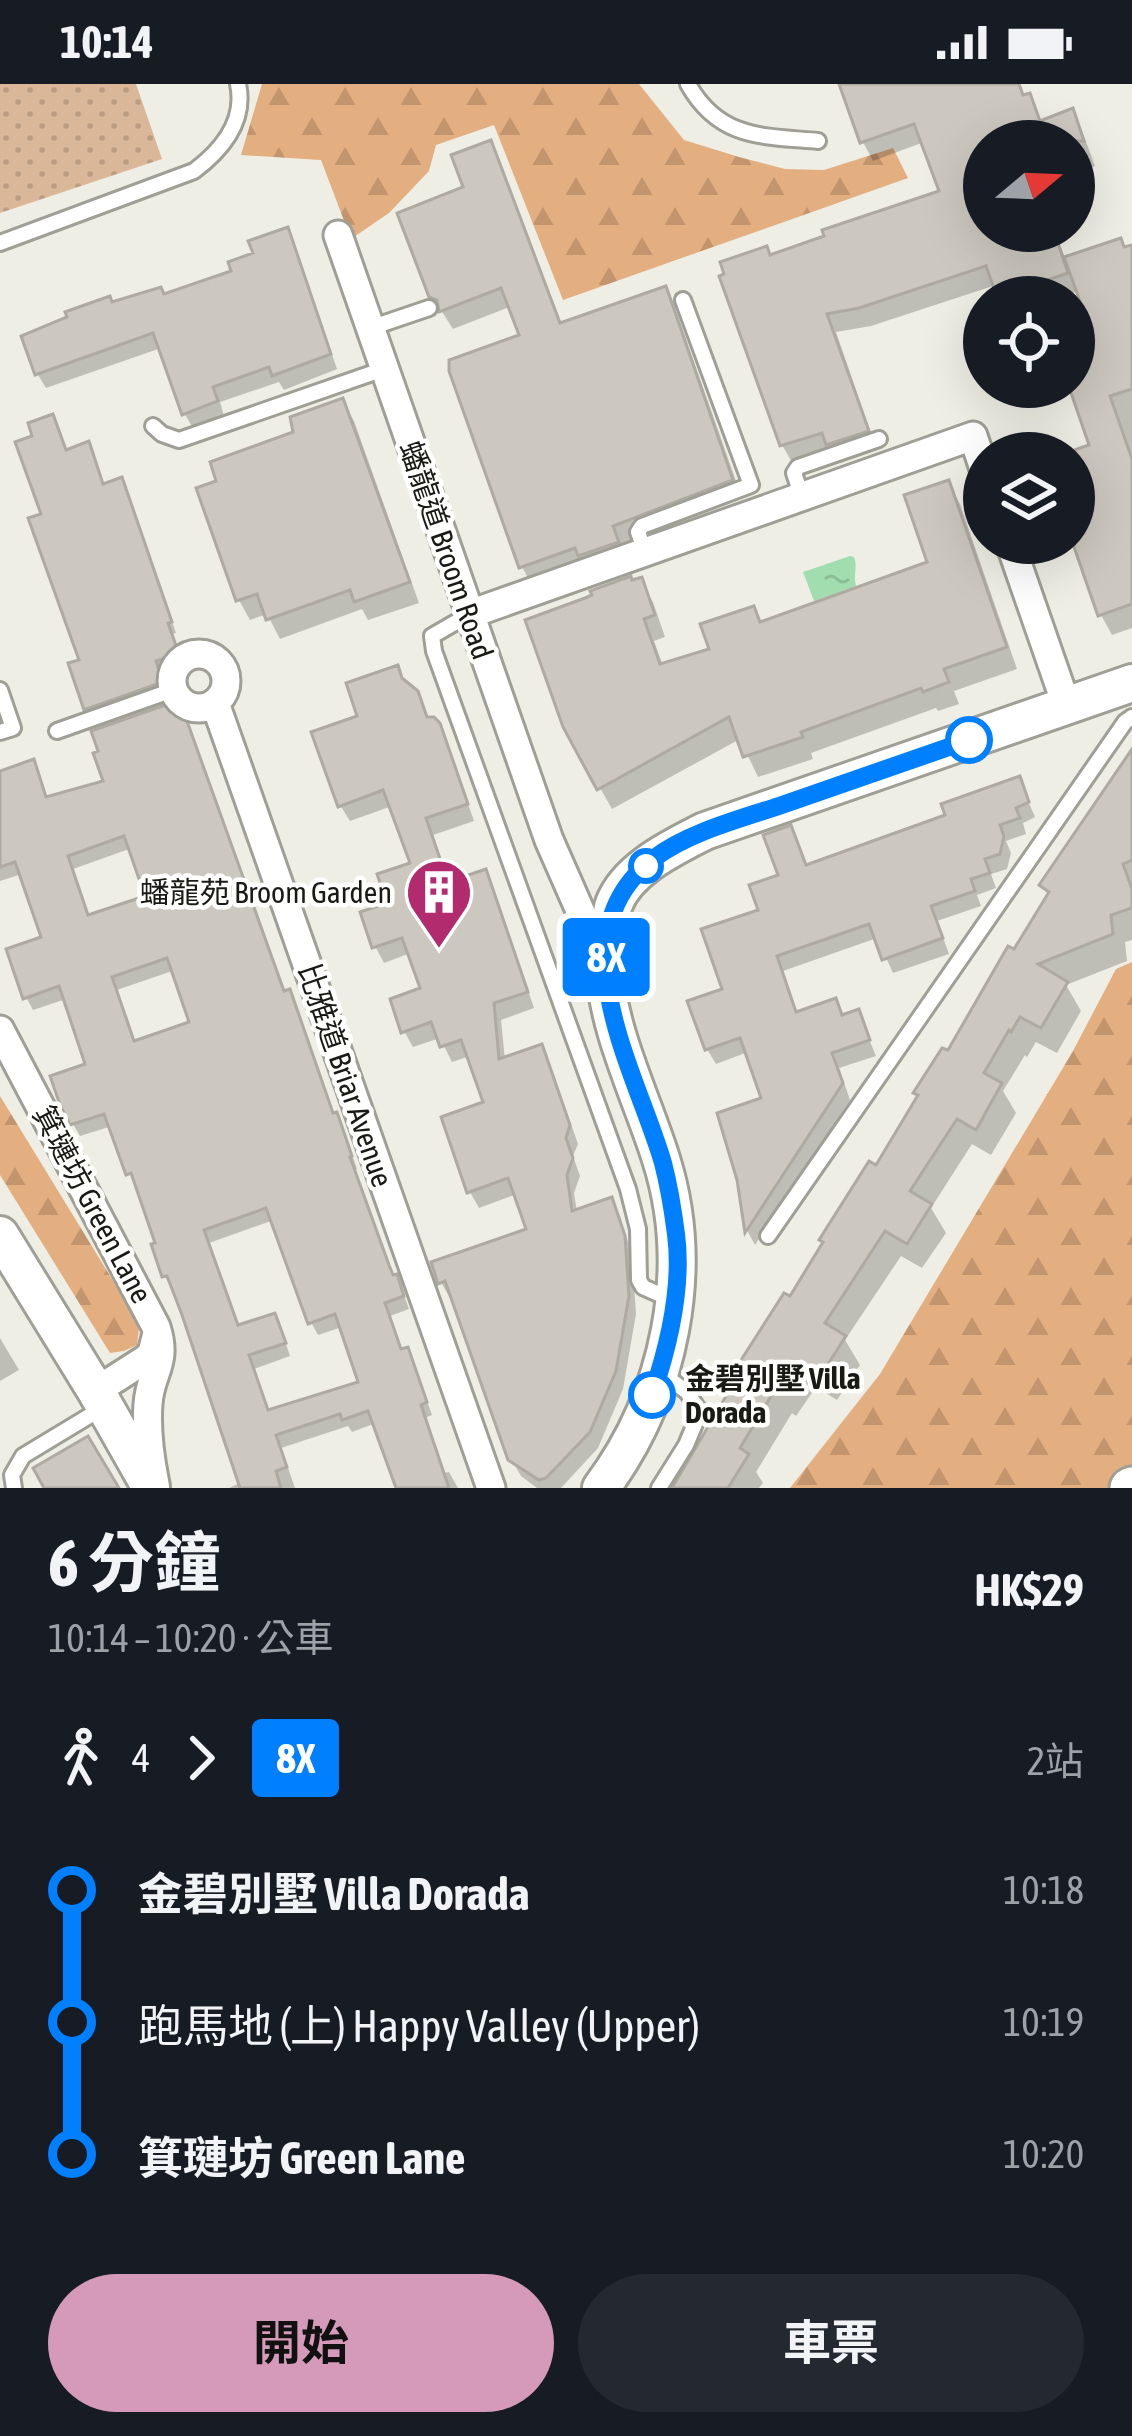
<!DOCTYPE html>
<html lang="zh-TW">
<head>
<meta charset="utf-8">
<style>
	:root { --surface:#171b24; --page:#242831; --text:#f1f3f6; --muted:#9ea1a6; --accent:#d599b9 }
	body { margin:0; font-family:"Asap Condensed","Noto Sans TC",sans-serif; background:var(--page); color:var(--text); height:100vh; display:flex; flex-direction:column; font-size:45px; white-space:nowrap }
	* { box-sizing:border-box; margin:0 }
	p { font-size:39px; color:var(--muted) }
	.icon { flex:none; width:66px; height:66px; fill:none; stroke:currentColor; stroke-width:2; stroke-linecap:round; stroke-linejoin:round }
	.map { position:relative; height:1404px; overflow:hidden }
	.side { display:flex; flex-direction:column; background:var(--surface); flex:1 }
	.side>* { flex:none }
	.badge { padding:0 24px; border-radius:9px; font-size:42px; line-height:78px }
	.needle { width:78px; rotate:71deg }
	.buttons { position:absolute; left:963px; top:36px; display:grid; gap:24px }
	.buttons a { display:grid; place-items:center; width:132px; height:132px; border-radius:50%; background:var(--surface); box-shadow:0 12px 48px #0002; font-size:60px }
	.map>.badge { position:absolute; translate:-50% -50%; box-shadow:0 0 0 6px #fff }
	.legs { display:flex; align-items:center; gap:18px; height:132px; padding:0 48px; font-size:39px }
	.legs p { margin-inline-start:auto }
	.head { display:flex; align-items:center; justify-content:space-between; height:204px; padding:0 48px }
	h1 { font-size:66px; font-weight:700; line-height:90px }
	.action { display:flex; gap:24px; margin-top:auto; padding:24px 48px }
	.action a { flex:1; height:138px; border-radius:72px; background:var(--accent); color:#111; font-size:48px; font-weight:700; line-height:138px; text-align:center }
	.action a+a { background:var(--page); color:var(--text) }
	ul { padding:0 48px; list-style:none }
	li { display:flex; align-items:center; gap:42px; height:132px; font-size:45px }
	li i { display:grid; place-items:center; width:18px; height:100%; margin:0 15px; background:currentColor }
	li i::after { content:''; width:30px; height:30px; margin:-15px; border:9px solid; border-radius:50%; background:var(--surface) }
	li p { margin-inline-start:auto }
	li:first-child i { background:linear-gradient(#0000 50%,currentColor 0) }
	li:last-child i { background:linear-gradient(currentColor 50%,#0000 0) }
	.status { display:flex; justify-content:space-between; align-items:center; height:84px; padding:0 60px; background:var(--surface); direction:ltr }
	.status svg { height:33px; fill:currentColor }
	.map>svg:first-child { display:block }
	.forest { fill:url(#forest-firs) }
	.park { fill:url(#park-dots) }
	.water { fill:url(#water-ripples) }
	.shadow { fill:#0003; fill-rule:evenodd }
	.building { fill:#ccc8bf; stroke:#aeaaa1; stroke-width:3; fill-rule:evenodd }
	.lines { fill:none; stroke-linecap:round; stroke-linejoin:round }
	.service-casing { stroke:#9f9f96; stroke-width:20 }
	.minor-casing { stroke:#9f9f96; stroke-width:33 }
	.tertiary-casing { stroke:#9f9f96; stroke-width:42 }
	.secondary-casing { stroke:#9f9f96; stroke-width:45 }
	.service { stroke:#fff; stroke-width:14 }
	.minor { stroke:#fff; stroke-width:27 }
	.tertiary { stroke:#fff; stroke-width:36 }
	.secondary { stroke:#fff; stroke-width:39 }
	.line-1-casing { stroke:#fff; stroke-width:27 }
	.line-1 { stroke:#0080ff; stroke-width:18 }
	.stop-1-dot { fill:#fff; stroke:#0080ff; stroke-width:6 }
	.labels { text-anchor:middle; dominant-baseline:central; stroke-width:9; stroke-linejoin:round; paint-order:stroke }
	.street-label { font-size:30px; fill:#191916; stroke:#fffffe }
	.poi-label { font-size:30px; fill:#191916; stroke:#fffffe; text-anchor:end }
	.stop-label { font-size:30px; font-weight:bold; fill:#191916; stroke:#fffffe; text-anchor:start }
</style>
</head>
<body>
<div class="status"><b>10:14</b><svg viewBox="0 0 49 12"><path d="M0 12V9h3v3zM5 12V6h3v6zM10 12V3h3v9zM15 12V0h3v12zM26 1h20v11H26zM47 4h2v5h-2z"/></svg></div>
<div class="map">
<svg width="1132" height="1404" viewBox="0 0 1132 1404">
	<defs>
		<pattern id="forest-firs" width="22" height="20" patternUnits="userSpaceOnUse" patternTransform="scale(3)"><rect width="22" height="20" fill="#e3ae80"/><path d="M5 1l3.5 6h-7zM16 11l3.5 6h-7z" fill="#c2956e"/></pattern>
		<pattern id="park-dots" width="8" height="8" patternUnits="userSpaceOnUse" patternTransform="scale(3)"><rect width="8" height="8" fill="#dab799"/><path d="M2 2h.1M6 6h.1" fill="none" stroke="#ba9d83" stroke-width="1.8" stroke-linecap="round"/></pattern>
		<pattern id="water-ripples" width="26" height="14" patternUnits="userSpaceOnUse" patternTransform="scale(3)"><rect width="26" height="14" fill="#a1ddaf"/><path d="M2 4q2-2 4 0t4 0M15 11q2-2 4 0t4 0" fill="none" stroke="#8abd96"/></pattern>
	</defs>
	<rect width="100%" height="100%" fill="#eeeee5"/>
	<!-- forest -->
	<g class="forest">
		<polygon points="262,0 639,0 684,56 739,73 785,85 824,86 893,64 908,94 563,216 494,41 436,61 429,87 389,129 351,155 321,76 241,71"/>
		<polygon points="1132,878 1132,1404 790,1404 880,1290 1073,967 1116,885"/>
		<polygon points="0,1012 123,1213 139,1244 137,1261 124,1267 110,1269 0,1091"/>
	</g>
	<!-- park -->
	<polygon class="park" points="0,0 136,0 162,75 0,129"/>
	<!-- water -->
	<path class="water" d="M850,472l4,1c4,10 -1,18 2,29l-42,15 -11,-29z"/>
	<!-- shadow -->
	<g class="shadow">
		<polygon points="842,0 1020,0 1025,14 1029,13 1042,39 1071,28 1082,47 1095,82 1074,90 1074,57 984,57 984,147 1054,147 1066,176 1132,164 1132,544 1112,551 1101,531 1074,453 1074,370 1093,363 1072,303 1074,266 1098,258 1079,207 1062,213 1000,213 996,201 871,242 836,248 877,366 840,379 833,367 793,380 782,361 771,174 942,109 924,58 873,77 863,58"/>
		<polygon points="489,59 500,78 562,241 664,206 675,224 742,414 621,461 627,477 532,501 522,483 523,253 512,222 453,245 432,212 467,105"/>
		<polygon points="286,147 295,162 337,285 284,306 279,298 220,318 224,332 193,344 184,329 161,264 46,304 37,289 112,221 164,213 235,189"/>
		<polygon points="342,317 354,337 419,519 368,536 362,525 280,555 267,530 250,536 239,516 297,350"/>
		<polygon points="66,369 94,372 104,403 121,397 127,407 176,549 172,550 183,581 159,589 167,609 93,635 87,624 83,578 45,432"/>
		<polygon points="948,399 960,420 1017,585 954,607 959,620 938,627 936,624 811,669 813,675 758,693 740,655 612,725 565,642 640,497 653,518 665,553 654,557 663,582 713,567 753,525 761,540 931,480"/>
		<polygon points="404,599 416,609 429,636 437,641 447,659 474,737 433,751 450,800 485,789 494,805 534,924 501,936 505,976 540,964 550,980 578,1060 573,1072 580,1092 574,1109 577,1128 610,1116 620,1132 632,1171 636,1230 623,1305 598,1364 561,1404 537,1404 521,1392 511,1375 454,1213 450,1214 441,1198 530,1147 517,1110 479,1124 470,1108 487,1020 470,972 452,978 440,954 413,963 404,947 424,906 408,870 384,879 375,862 414,780 392,722 350,737 340,721 361,634"/>
		<path d="M182,629l7,13 96,268 4,-2 7,13 39,111 8,12 14,41 -2,1 39,108 8,12 7,19 -19,7 12,36 5,-1 7,13 18,51 -7,3 19,55 5,-1 9,16h-59l-23,-65 -24,9 -4,-6 -67,22 14,40h-66l13,-6 -58,-168 -19,-38 -6,-31 -47,-119 -32,10 -7,-12 16,-58 -23,-67 -33,11 -7,-13 19,-58 -23,-65 -22,7v-106l33,-12 15,37 59,-17 68,-68zM132,764l16,50 -58,20 -17,-49zM175,886l18,54 -58,20 -18,-54zM274,1136l37,102 7,13 24,-8 20,57 -93,29 -15,-44 36,-13 -9,-27 -7,-12 -34,11 -31,-85z"/>
		<polygon points="1132,680 1132,856 1125,858 1127,877 1066,901 1081,927 1057,969 1036,958 1027,973 1025,971 1003,1007 1016,1029 991,1071 972,1060 931,1124 946,1149 922,1184 901,1172 845,1256 860,1281 837,1316 816,1303 796,1332 792,1329 756,1388 763,1399 759,1404 675,1404 741,1293 737,1287 791,1216 1050,813 1043,801"/>
		<polygon points="1019,696 1035,733 1023,739 1026,750 1006,757 1011,769 1007,785 991,790 996,804 977,811 981,822 937,837 949,870 893,889 877,854 783,887 798,931 835,918 844,934 858,929 876,972 839,984 850,1016 755,1161 748,1148 740,1095 765,1016 748,968 716,980 707,965 726,907 761,828 807,784 948,733"/>
		<polygon points="0,1254 19,1286 0,1297"/>
	</g>
	<!-- building -->
	<g class="building">
		<polygon points="839,0 1019,0 1023,11 1030,9 1040,37 1073,24 1084,57 984,57 984,147 1054,147 1068,189 997,213 986,182 859,224 827,230 869,347 826,361 822,349 780,362 719,192 724,190 720,178 767,162 770,171 824,152 822,146 939,107 914,40 860,59"/>
		<polygon points="491,56 560,239 666,202 733,396 613,442 619,458 578,472 575,464 519,484 449,287 449,276 519,251 501,204 439,228 437,216 429,213 397,129 463,103 451,71"/>
		<polygon points="288,143 331,270 272,292 269,283 213,303 218,317 182,331 153,249 35,291 21,252 67,233 65,228 110,212 112,218 161,203 164,210 231,187 228,178 253,169 248,157"/>
		<polygon points="1121,154 1124,163 1132,161 1132,305 1110,312 1132,375 1132,520 1098,532 1074,463 1074,366 1089,361 1069,303 1074,303 1074,263 1094,256 1064,173"/>
		<polygon points="343,314 410,498 354,518 350,506 266,536 257,510 236,517 196,404 216,397 210,378 293,348 290,333"/>
		<polygon points="53,330 66,366 89,357 103,400 122,393 172,538 168,539 179,570 156,577 163,598 84,626 68,579 79,576 28,434 41,430 15,358 32,352 28,339"/>
		<polygon points="949,396 1007,563 944,585 949,598 923,608 921,604 801,648 803,653 743,673 729,633 597,706 563,643 525,536 585,514 592,511 590,507 631,492 632,496 642,493 655,531 644,535 660,580 709,565 700,540 754,522 760,538 927,478 904,411"/>
		<polygon points="398,581 402,594 418,607 427,633 434,633 440,639 468,720 426,734 448,798 486,785 528,908 494,919 499,975 542,960 570,1041 566,1054 573,1074 567,1091 572,1127 612,1113 625,1152 629,1212 616,1287 590,1348 546,1394 539,1396 508,1376 445,1197 438,1200 431,1178 526,1145 508,1094 467,1109 441,1033 483,1018 461,956 440,963 431,938 401,949 390,915 420,904 402,854 372,864 360,828 387,819 377,790 410,779 383,706 338,723 311,648 357,632 346,599"/>
		<path d="M171,619l3,9 9,-2 101,281 6,-2 43,124 4,-1 15,44 -2,1 39,108 4,10 4,-1 7,22 -19,7 16,46 7,-2 19,55 -6,3 28,83h-53l-28,-77 -26,9 -2,-6 -64,21 11,32 -11,4 5,17h-41l-58,-173 -15,-39 -5,1 -11,-33 4,-1 -24,-70 -5,2 -22,-61 -34,11 -10,-20 -10,-29 35,-12 -26,-78 -36,13 -17,-50 35,-12 -26,-75 -15,5v-96l34,-12 12,38 57,-16 -10,-28 5,-2 -7,-20zM124,752l21,60 -57,19 -20,-59zM167,874l22,64 -55,19 -22,-64zM266,1124l42,116 27,-10 23,68 -90,28 -19,-55 37,-12 -11,-30 -37,12 -34,-95z"/>
		<polygon points="1132,665 1132,776 1123,780 1132,805 1132,824 1111,831 1113,850 1038,880 1068,898 1041,944 1020,933 1011,948 1009,946 984,989 1002,999 976,1046 957,1035 910,1107 932,1120 907,1160 885,1147 825,1239 846,1252 821,1291 800,1278 780,1307 776,1304 740,1364 749,1370 728,1404 672,1404 739,1290 734,1287 784,1209 790,1212 823,1158 819,1156 869,1077 876,1081 918,1011 913,1009 942,964 948,966 1008,862 1014,865 1049,808 1039,801"/>
		<polygon points="1020,692 1029,718 1016,724 1020,734 1000,741 1004,752 1000,770 985,775 990,789 971,795 975,807 931,822 943,854 882,876 869,840 777,872 796,928 836,914 842,931 859,925 870,956 832,969 843,999 745,1149 737,1096 717,1029 761,1014 740,954 705,966 687,917 722,905 701,845 758,826 749,801 778,791 763,751 791,741 806,781 945,731 941,720"/>
		<polygon points="88,1352 119,1404 44,1404 33,1384"/>
	</g>
	<g class="lines">
		<!-- service casing -->
		<g class="service-casing">
			<g id="service">
				<path d="M688,0c31,55 74,52 130,57"/>
				<path d="M0,159l194,-72c28,-21 52,-50 44,-87"/>
				<polyline points="370,244 429,224"/>
				<polyline points="153,342 162,350 179,356 384,285"/>
				<polyline points="802,413 794,389 798,383 879,355"/>
				<polyline points="982,436 984,436"/>
				<polyline points="645,468 638,448 642,442 751,401 683,216"/>
				<polyline points="470,530 432,552 434,567 628,1105 638,1145 639,1196 643,1203 670,1215"/>
				<polyline points="0,606 13,644 0,648"/>
				<polyline points="57,647 173,606"/>
				<polyline points="768,1152 1125,638 1132,633"/>
				<polyline points="14,1404 12,1391 23,1372 104,1323"/>
				<polyline points="659,1404 686,1361 700,1328 687,1308 660,1288"/>
			</g>
		</g>
		<!-- minor casing -->
		<g class="minor-casing">
			<g id="minor">
				<polyline points="338,151 549,756 604,881"/>
				<polyline points="1010,459 1067,623"/>
				<polyline points="470,530 973,352 984,385"/>
				<circle cx="199" cy="597" r="27"/>
				<polyline points="215,619 491,1404"/>
				<path d="M0,946l156,297c12,37 -6,45 -8,77 -2,25 2,55 7,80"/>
				<polyline points="96,1307 146,1275 152,1269 156,1253"/>
			</g>
		</g>
		<!-- tertiary casing -->
		<g class="tertiary-casing">
			<g id="tertiary">
				<polyline points="0,1151 96,1307 151,1404"/>
				<path d="M601,1404c69,-92 95,-219 60,-329 -18,-58 -55,-132 -56,-192 -1,-12 3,-25 5,-36 1,-9 1,-20 4,-27 14,-36 60,-57 91,-73l427,-148"/>
			</g>
		</g>
		<!-- secondary casing -->
		<g class="secondary-casing">
			<polyline id="secondary" points="1130,1404 1132,1403"/>
		</g>
		<!-- service -->
		<use href="#service" class="service"/>
		<!-- minor -->
		<use href="#minor" class="minor"/>
		<!-- tertiary -->
		<use href="#tertiary" class="tertiary"/>
		<!-- secondary -->
		<use href="#secondary" class="secondary"/>
	</g>
	<g class="lines">
		<!-- line-1 casing -->
		<g class="line-1-casing">
			<path id="line-1" d="M652,1311c17,-50 31,-107 24,-161 -3,-23 -7,-48 -13,-71 -27,-93 -109,-227 -10,-304 34,-26 86,-40 126,-53 63,-22 126,-44 190,-66"/>
		</g>
		<!-- line-1 -->
		<use href="#line-1" class="line-1"/>
	</g>
	<!-- icons -->
	<defs>
		<g id="building-pin" transform="scale(3.45)"><path d="M0 17L-7.5 6A9.5 9.5 0 1 1 7.5 6Z" fill="#b22b6e" stroke="#fffffe"/><path d="M-4-6H4V6H1V3H-1V6H-4ZM-2.5-4.3h1.7v1.8h-1.7ZM.8-4.3h1.7v1.8H.8ZM-2.5-1h1.7V.8h-1.7ZM.8-1h1.7V.8H.8Z" fill="#fff"/></g>
	</defs>
	<g fill-rule="evenodd">
		<use href="#building-pin" x="439" y="808"/>
	</g>
	<!-- markers -->
	<g class="stop-1-dot">
		<circle cx="969" cy="656" r="21"/>
		<circle cx="646" cy="782" r="15"/>
		<circle cx="652" cy="1311" r="21"/>
	</g>
	<g class="labels">
		<!-- street labels -->
		<g class="street-label">
			<text transform="translate(447 466) rotate(71)">蟠龍道 Broom Road</text>
			<text transform="translate(346 991) rotate(71)">比雅道 Briar Avenue</text>
			<text transform="translate(93 1120) rotate(62)">箕璉坊 Green Lane</text>
		</g>
		<!-- poi labels -->
		<g class="poi-label">
			<text x="392" y="808">蟠龍苑 Broom Garden</text>
		</g>
		<!-- stop labels -->
		<g class="stop-label">
			<text x="685" y="1294">金碧別墅 Villa<tspan x="685" dy="34">Dorada</tspan></text>
		</g>
	</g>
</svg>
<div class="buttons">
<a><svg class="needle" viewBox="-14 -14 28 28"><path d="M0-13l5 13h-10z" fill="#e53935"/><path d="M0 13l5-13h-10z" fill="#9ea1a6"/></svg></a>
<a><svg class="icon" aria-label="locate" viewBox="0 0 24 24"><circle cx="12" cy="12" r="6"/><path d="M12 2v4M12 18v4M2 12h4M18 12h4"/></svg></a>
<a><svg class="icon" aria-label="layers" viewBox="0 0 24 24"><path d="M12 4l9 5-9 5-9-5zM3 14l9 5 9-5"/></svg></a>
</div>
<b class="badge" style="left:606px;top:873px;background:#0080ff;color:#fff">8X</b>
</div>
<section class="side">
<div class="head"><div><h1>6 分鐘</h1><p>10:14 – 10:20 · 公車</p></div><b>HK$29</b></div>
<div class="legs"><svg class="icon" aria-label="walk" viewBox="0 0 24 24"><circle cx="13" cy="4" r="2"/><path d="M13 8l-2 6 4 7M11 14l-3 7M7 12l3-4h3l4 4"/></svg>4<svg class="icon" aria-label="forward" viewBox="0 0 24 24"><path d="M9 5l7 7-7 7"/></svg><b class="badge" style="background:#0080ff;color:#fff">8X</b><p>2站</p></div>
<ul>
<li><i style="color:#0080ff"></i><b>金碧別墅 Villa Dorada</b><p>10:18</p></li>
<li><i style="color:#0080ff"></i><span>跑馬地 (上) Happy Valley (Upper)</span><p>10:19</p></li>
<li><i style="color:#0080ff"></i><b>箕璉坊 Green Lane</b><p>10:20</p></li>
</ul>
<div class="action"><a>開始</a><a>車票</a></div>
</section>
</body>
</html>
